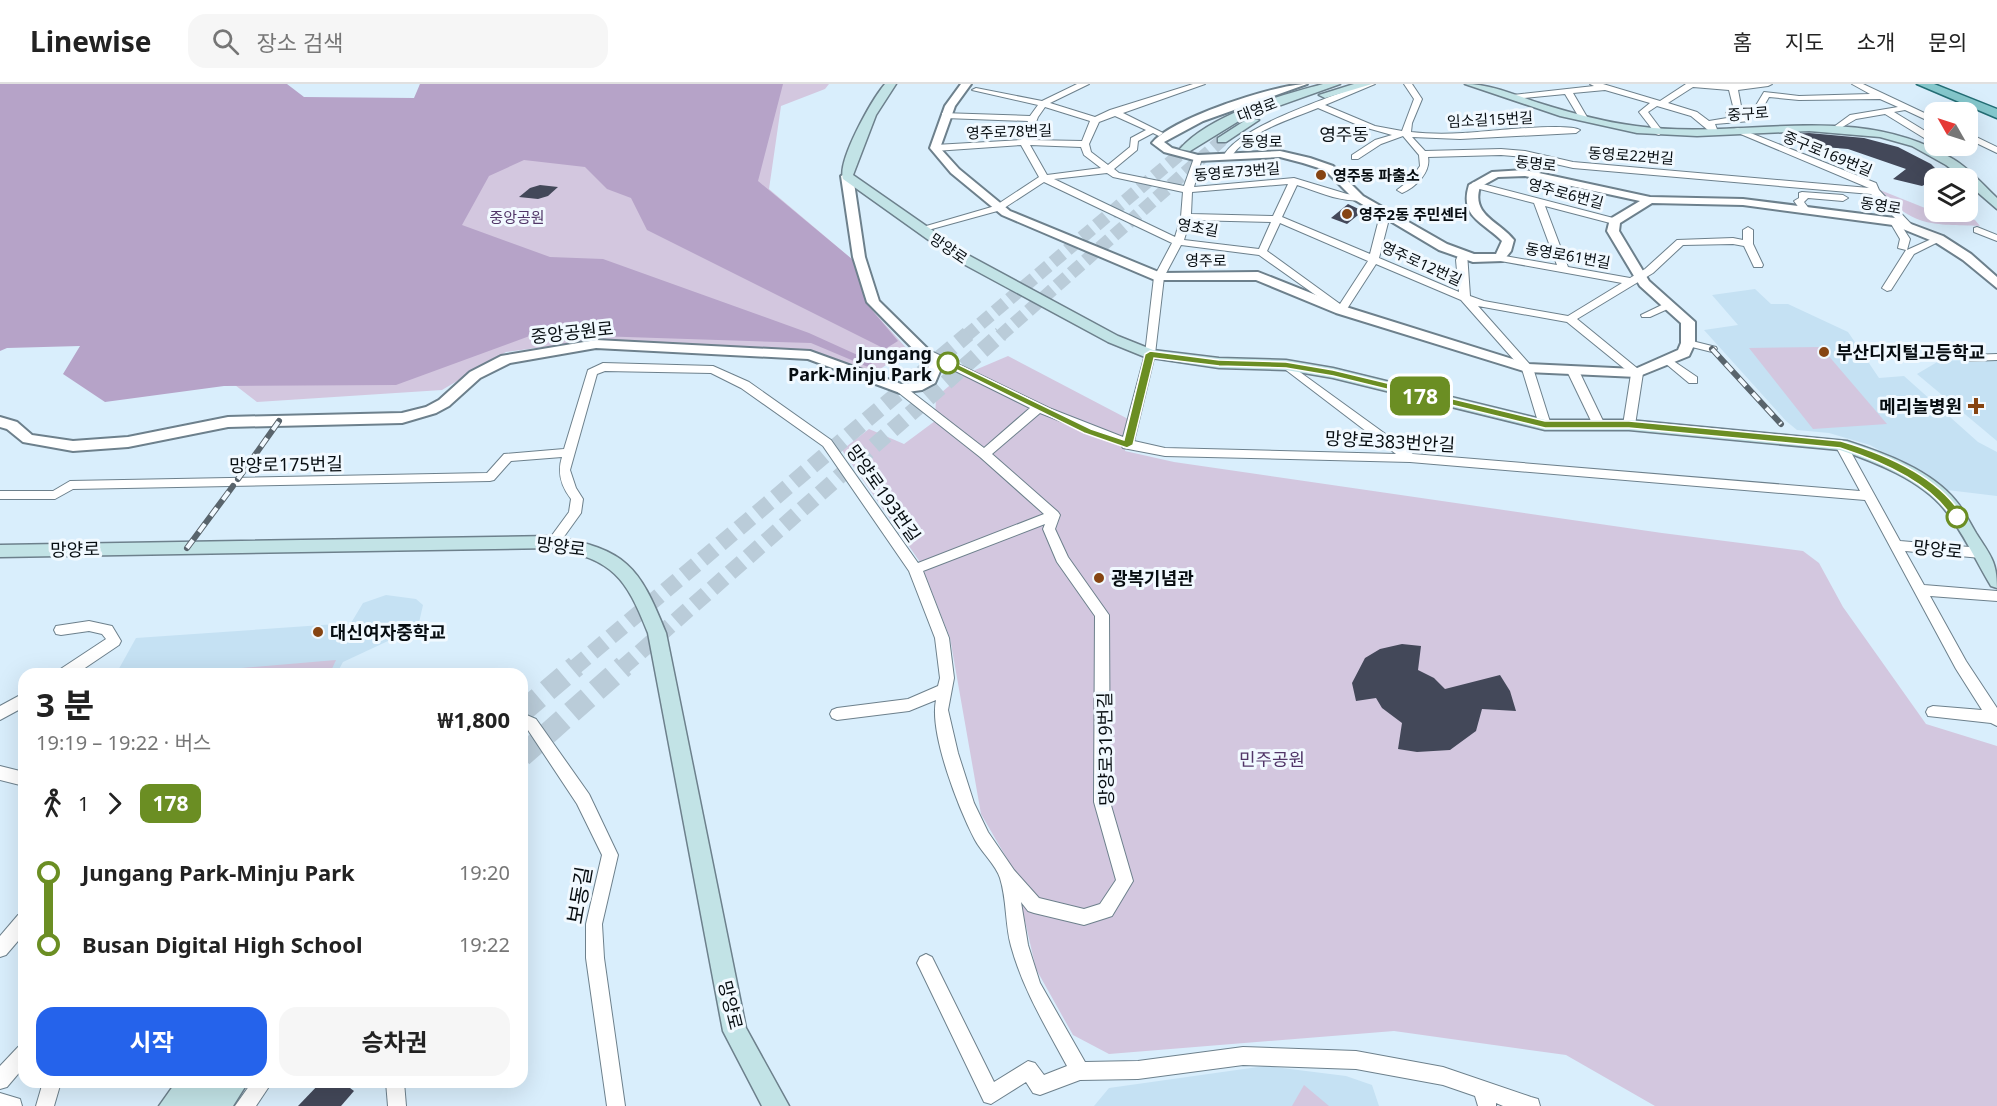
<!DOCTYPE html>
<html lang="ko">
<head>
<meta charset="utf-8">
<style>
	:root { --surface:#fff; --page:#f6f6f6; --text:#222; --muted:#767676; --line:#e0e0e0; --accent:#2563eb }
	body { margin:0; font-family:"Noto Sans","Noto Sans KR",sans-serif; background:var(--page); color:var(--text); height:100vh; display:flex; flex-direction:column; font-size:22px; white-space:nowrap }
	* { box-sizing:border-box; margin:0 }
	p { font-size:20px; color:var(--muted) }
	.icon { flex:none; width:33px; height:33px; fill:none; stroke:currentColor; stroke-width:2; stroke-linecap:round; stroke-linejoin:round }
	.map { position:relative; flex:1; overflow:hidden }
	.details { position:absolute; left:18px; top:584px; width:510px; height:420px; display:flex; flex-direction:column; background:var(--surface); border-radius:18px; box-shadow:0 6px 24px #0002 }
	.details>* { flex:none }
	.badge { padding:0 12px; border-radius:9px; font-size:21px; line-height:39px }
	.needle { width:39px; rotate:309deg }
	.tools { position:absolute; left:1924px; top:18px; display:grid; gap:12px }
	.tools a { display:grid; place-items:center; width:54px; height:54px; border-radius:12px; background:var(--surface); box-shadow:0 6px 24px #0002; font-size:30px }
	.map>.badge { position:absolute; translate:-50% -50%; box-shadow:0 0 0 3px #fff }
	.legs { display:flex; align-items:center; gap:9px; height:66px; padding:0 18px; font-size:20px }
	.legs p { margin-inline-start:auto }
	.overview { display:flex; align-items:center; justify-content:space-between; height:102px; padding:0 18px }
	h1 { font-size:33px; font-weight:700; line-height:45px }
	.action { display:flex; gap:12px; margin-top:auto; padding:12px 18px }
	.action a { flex:1; height:69px; border-radius:18px; background:var(--accent); color:#fff; font-size:24px; font-weight:700; line-height:69px; text-align:center }
	.action a+a { background:var(--page); color:var(--text) }
	ul { padding:0 18px; list-style:none }
	li { display:flex; align-items:center; gap:21px; height:72px; font-size:22px }
	li i { display:grid; place-items:center; width:9px; height:100%; margin:0 8px; background:currentColor }
	li i::after { content:''; width:15px; height:15px; margin:-8px; border:4px solid; border-radius:50%; background:var(--surface) }
	li p { margin-inline-start:auto }
	li:first-child i { background:linear-gradient(#0000 50%,currentColor 0) }
	li:last-child i { background:linear-gradient(currentColor 50%,#0000 0) }
	header { display:flex; align-items:center; gap:36px; box-sizing:border-box; height:84px; padding:0 30px; background:var(--surface); border-bottom:2px solid var(--line) }
	header strong { font-size:28px }
	nav { display:flex; gap:33px; margin-inline-start:auto; font-size:21px }
	.search { width:420px; height:54px; background:var(--page); display:flex; align-items:center; gap:15px; box-sizing:border-box; padding:0 21px; border-radius:18px; color:var(--muted); font-size:22px }
	.map>svg:first-child { display:block }
	.built { fill:#c5e1f3 }
	.green { fill:#d3c7df }
	.forest { fill:#b6a3c8 }
	.building { fill:#434859 }
	.lines { fill:none; stroke-linecap:round; stroke-linejoin:round }
	.secondary-tunnel-far2 { stroke:#baccd9; stroke-width:13; stroke-dasharray:13 6; stroke-linecap:butt }
	.secondary-tunnel-far1 { stroke:#baccd9; stroke-width:16; stroke-dasharray:16 8; stroke-linecap:butt }
	.secondary-tunnel { stroke:#baccd9; stroke-width:22; stroke-dasharray:22 11; stroke-linecap:butt }
	.minor-casing { stroke:#6d808c; stroke-width:2 }
	.tertiary-casing { stroke:#6d808c; stroke-width:4 }
	.secondary-casing { stroke:#6d808c; stroke-width:3 }
	.primary-casing { stroke:#246e75; stroke-width:3 }
	.minor { fill:#fff; fill-rule:evenodd }
	.tertiary { fill:#fff; fill-rule:evenodd }
	.secondary { fill:#c2e3e6; fill-rule:evenodd }
	.primary { fill:#85c8cd; fill-rule:evenodd }
	.rail-casing { stroke:#59646c; stroke-width:6 }
	.rail { stroke:#f1f9ff; stroke-width:4; stroke-dasharray:10; stroke-linecap:butt }
	.line-1 { fill:#6b8e23; stroke:#fff; stroke-width:1.5 }
	.poi-dot { fill:#864412; stroke:#f1f9ff; stroke-width:2 }
	.stop-1-dot { fill:#fff; stroke:#6b8e23; stroke-width:3 }
	.labels { text-anchor:middle; dominant-baseline:central; stroke-width:6; stroke-linejoin:round; paint-order:stroke }
	.far-street-label { font-size:15px; fill:#070d11; stroke:#f1f9ff }
	.far-poi-label { font-size:15px; font-weight:bold; fill:#070d11; stroke:#f1f9ff; text-anchor:start }
	.far-park-label { font-size:15px; fill:#513668; stroke:#f1f9ff }
	.far-quarter-label { font-size:18px; fill:#070d11; stroke:#f1f9ff }
	.street-label { font-size:18px; fill:#070d11; stroke:#f1f9ff }
	.poi-label { font-size:18px; font-weight:bold; fill:#070d11; stroke:#f1f9ff; text-anchor:start }
	.stop-label { font-size:18px; font-weight:bold; fill:#070d11; stroke:#f1f9ff; text-anchor:end }
	.park-label { font-size:18px; fill:#513668; stroke:#f1f9ff }
	.near-street-label { font-size:21px; fill:#070d11; stroke:#f1f9ff }
</style>
</head>
<body>
<header>
<strong>Linewise</strong>
<div class="search"><svg class="icon" aria-label="search" viewBox="0 0 24 24"><circle cx="10" cy="10" r="6"/><path d="M15 15l6 6"/></svg>장소 검색</div>
<nav><a>홈</a><a>지도</a><a>소개</a><a>문의</a></nav>
</header>
<div class="map">
<svg width="1997" height="1022" viewBox="0 0 1997 1022">
	<rect width="100%" height="100%" fill="#d9eefc"/>
	<!-- built -->
	<g class="built">
		<polygon points="1755,205 1771,220 1788,220 1848,248 1879,294 1904,292 1978,358 1997,368 1997,412 1939,405 1929,393 1870,361 1829,349 1797,346 1786,337 1704,246 1738,241 1712,211"/>
		<polygon points="1997,275 1997,357 1917,290 1939,277"/>
		<polygon points="386,511 416,515 423,521 418,543 343,578 337,589 116,590 136,554 351,539 363,519"/>
		<polygon points="1265,982 1346,992 1372,1001 1379,1022 1094,1022 1109,1004"/>
	</g>
	<!-- green -->
	<g class="green">
		<polygon points="420,0 829,0 825,5 781,22 769,105 853,176 866,219 908,266 873,290 840,277 802,266 596,256 506,268 442,306 257,318 222,291 403,64"/>
		<path d="M1880,106l55,22 40,8 5,6c-48,-2 -66,2 -100,-36z"/>
		<polygon points="1821,263 1887,340 1813,345 1749,264"/>
		<polygon points="1008,272 1130,336 1125,367 1174,378 1662,449 1803,467 1819,479 1843,523 1926,640 1997,662 1997,1022 1655,1022 1566,971 1394,947 1109,970 1073,951 1036,885 1013,785 981,730 950,554 920,478 842,366 869,345 904,360 935,337 936,313 961,292"/>
		<polygon points="336,576 330,589 184,589"/>
		<polygon points="1304,1001 1329,1022 1292,1022"/>
	</g>
	<!-- forest -->
	<polygon class="forest" points="0,0 287,0 304,13 414,14 420,0 783,0 758,97 853,176 866,219 898,257 885,265 647,146 631,114 607,105 585,83 524,76 489,92 462,141 550,173 603,175 809,249 873,278 868,283 811,259 535,250 396,301 224,302 105,318 63,290 80,262 7,264 0,267"/>
	<!-- building -->
	<g class="building">
		<polygon points="1809,49 1864,54 1898,63 1931,80 1936,85 1933,91 1938,94 1922,102 1893,95 1906,85 1848,65 1800,61 1788,50"/>
		<polygon points="540,101 558,103 548,112 538,115 519,113 530,104"/>
		<polygon points="1348,120 1363,127 1347,140 1331,134"/>
		<polygon points="1402,560 1421,562 1418,586 1434,594 1445,605 1500,591 1510,607 1516,627 1482,625 1476,647 1450,666 1417,668 1398,665 1402,639 1382,624 1376,614 1356,617 1352,599 1365,574 1380,565"/>
		<polygon points="321,998 342,998 354,1007 341,1022 298,1022"/>
	</g>
	<g class="lines">
		<!-- secondary-tunnel-far2 -->
		<g class="secondary-tunnel-far2">
			<polyline points="966,252 1186,65"/>
			<polyline points="1000,252 1222,56"/>
		</g>
		<!-- secondary-tunnel-far1 -->
		<g class="secondary-tunnel-far1">
			<polyline points="574,584 968,250"/>
			<polyline points="622,584 1001,250"/>
		</g>
		<!-- secondary-tunnel -->
		<g class="secondary-tunnel">
			<polyline points="522,628 576,582"/>
			<polyline points="522,672 624,582"/>
		</g>
		<!-- minor casing -->
		<g class="minor-casing">
			<g id="minor">
				<path d="M1077,0h12l-39,19 45,14 15,-7 83,-26h12l-82,29 40,20 -4,3 -6,-3 -15,8 -1,9 -23,19 5,4 65,13 10,-28 4,-3 4,3 -8,29 100,-9 53,16 15,2v4c-21,3 -45,-9 -65,-15l-15,32 88,37 10,-39 8,-2 2,2 -11,43 80,34 -3,-32 3,-7h8l3,43 14,5 84,15 54,-33 -127,-23v-4l4,-1 58,10 -23,-62 -62,-16v-4l3,-1 142,37 2,2 -5,3 -69,-18 23,61 62,11 15,-9 32,-29 56,-2 10,2v-10l5,-3 5,3v14l10,21 -1,2h-8l-10,-21 -11,-2 -50,1 -30,28 -76,46 66,54 -8,52 -6,4 -6,-4 8,-51 -64,-52 -89,-16 55,62 18,57 -6,4 -6,-4 -17,-56 -61,-69 -85,-36 -31,48 -4,1 -82,-58 -78,-10 -17,32 -9,77 -21,87 31,7 231,6 -114,-87 -2,-2 6,-3 127,92 447,37 -25,-46 6,-4 6,4 53,96 81,7 7,5 -7,5 -76,-7 19,34 73,6v10l-67,-5 36,65 31,47v18l-6,-3 -63,-7 -2,-4 2,-4 5,-2 49,4 -26,-41 -91,-169 -455,-38 -245,-6 -42,-8 -2,-3 -81,-32 -48,41 66,58 2,3 -5,14 13,28 41,58 1,187 23,79 -21,35 -6,2 -22,7 -50,-12 -6,-2 -7,-9 7,43 12,38 45,79 53,-1 105,-14 113,4 87,16 88,30 7,2 2,7h-37l-7,-3v3h-18l-3,-10 -32,-11 -87,-16 -113,-4 -105,14 -58,1 -40,15 -7,-2 -7,-11 -35,22 -7,-2 -64,-133 -3,-6 3,-6 6,-3 6,3 62,125 34,-21 7,2 9,12 23,-9c-21,-39 -44,-76 -56,-120 -6,-21 -4,-46 -11,-68 -4,-13 -18,-25 -25,-38 -16,-31 -46,-106 -39,-140l-27,11 -72,9 -5,-2 -2,-4 2,-4 5,-2 71,-9 30,-13 2,-8 -5,-40 -26,-67 -86,-125 -82,-58 -30,-15 -106,-2 -8,3 -27,96 6,18 7,11 -2,14 -23,32 -5,2 -6,-5 22,-30 2,-13c-10,-13 -14,-26 -9,-42l-51,4 -17,19 -4,1 -417,8 -18,10h-55v-8h53l17,-10 417,-8 17,-19 60,-5 24,-79 15,-7 110,3 36,16 82,58 87,123 126,-49 -64,-57 -86,-68 6,-4 4,1 80,62 46,-40 -105,-52v-4h8l116,56 74,29 22,-83 9,-77 18,-34 -128,-61 -43,28 -80,22 -5,-3 79,-23 44,-29 -18,-32 -86,6 -4,-3 4,-3 86,-5 7,-19 -83,-3 -3,-1v-4l88,3 8,-11 -66,-15 4,-2 66,13zM1045,23l45,14 -8,20 -53,-1 9,-23zM1115,32l31,14 -15,8 -1,9 -22,18 -17,-13 -2,-8 10,-22zM1030,61l51,2 3,8 17,13 -54,7zM1107,89l6,4 70,15 -2,25 -6,20 -121,-58zM1288,100l-15,32 -82,-2 1,-22zM1190,136l81,2 -12,27 -75,-9zM1280,139l88,38 -28,43 -73,-53zM1045,440l-2,5 14,33 38,54 -1,186 22,78 -16,24 -16,5 -45,-11 -25,-28 -26,-38 -14,-29 -16,-50 -10,-43 6,-32 -5,-40 -26,-67z"/>
				<path d="M1364,0h11l-50,21 50,21 27,5 12,-32 -10,-15h8l10,15 -10,24 -1,9c17,2 35,2 52,1 21,-1 105,-11 117,-3l-4,3 -116,6 -48,-2 13,14 76,-2 24,2 48,11 296,26 -138,-58 7,-2 138,55 3,7 33,35 -5,3 -6,-3 9,14 -3,11 29,-13 8,2 -30,15 -23,36 -4,1 -5,-3 24,-38 -8,-2 2,-9 -10,-17 6,-3 -25,-25 -298,-26 -48,-11 -24,-2 -73,2c3,15 -12,30 -26,36l-5,-3 13,-10 10,-14 -1,-11 -16,-19 -22,8 -23,15h-6v-4l23,-15 17,-5 -32,-9 -42,-18c-27,11 -74,25 -88,51l-7,-2c13,-30 109,-60 141,-73z"/>
				<path d="M1590,0h13l57,17 26,-17h86l-4,2 -30,4 3,16 -7,7 2,4h6l1,-7 12,-3 9,-15 35,4 71,-2 -18,-10h11l72,34v6l-30,-14 -11,2 41,25v7l-6,7h-6l-1,-2 7,-8 -44,-27 -29,5 -17,10 -4,-3 15,-11 48,-8 -18,-8 -81,1 -30,-3 -8,14 -11,2v8l-35,3 3,8 -4,3 -23,-19 -34,-10 -9,6 15,20 -4,3 -3,-1 -17,-22 11,-9 -45,-13 -32,3 14,24 -4,3 -3,-1 -15,-25 -52,5 -4,-2 4,-2 81,-9zM1693,3l36,3 4,16 -7,7 1,5 -18,3 -12,-9 -29,-9z"/>
				<polygon points="1968,49 1997,63 1997,69 1968,55"/>
				<polygon points="1802,108 1843,111 1848,114 1843,117 1808,114 1804,118 1810,126 1805,129 1802,128 1794,117 1799,114 1799,109"/>
				<polygon points="1977,143 1997,151 1997,157 1974,148 1974,144"/>
				<polygon points="1668,218 1673,221 1672,223 1650,233 1642,233 1641,231"/>
				<polygon points="1688,256 1716,263 1717,265 1712,268 1684,261 1684,257"/>
				<polygon points="1997,270 1997,276 1969,277 1963,274 1969,271"/>
				<polygon points="1669,274 1697,293 1697,299 1689,299 1665,279 1665,275"/>
				<polygon points="1573,283 1579,287 1605,341 1603,344 1595,344 1593,341 1567,287"/>
				<polygon points="89,537 112,542 121,557 119,561 76,590 57,590 59,586 106,555 102,550 89,547 61,551 56,550 54,546 56,542"/>
				<polygon points="24,609 24,623 0,636 0,622"/>
				<polygon points="522,629 536,635 589,710 618,771 602,840 604,874 625,1022 607,1022 586,874 586,840 602,771 577,720 526,643 522,642"/>
				<polygon points="0,682 24,688 24,702 0,696"/>
				<polygon points="24,829 24,850 6,871 0,873 0,852 18,831"/>
				<polygon points="24,960 24,983 7,1003 0,1005 0,982 18,963"/>
				<polygon points="43,998 61,998 54,1022 36,1022"/>
				<polygon points="252,998 272,998 256,1022 235,1022"/>
				<polygon points="386,998 404,998 406,1022 388,1022"/>
				<polygon points="0,1009 20,1015 22,1022 0,1022"/>
			</g>
		</g>
		<!-- tertiary casing -->
		<g class="tertiary-casing">
			<g id="tertiary">
				<path d="M961,0h10l-16,22 -15,42 19,21 51,42 151,62 97,-1 88,35 182,57 107,5 43,-19 3,-7v-20l-41,-37 -33,-55 3,-12 30,-18 -115,-25 -27,1 -18,10c-9,28 19,34 34,53l-3,11 -8,10 -30,1 -34,-12 -84,-50 -30,-30 -22,-7 -23,-6 -82,4 -34,-9 -12,-9c19,-24 123,-59 155,-59l-104,37 -39,21 8,6 26,7 82,-4 30,7 23,8 30,30 84,48 27,10h22l6,-13c-19,-19 -43,-24 -33,-56l23,-13 33,-2 125,27 93,2 152,19 48,18 28,18 26,23v11l-34,-28 -28,-18 -42,-17 -150,-20 -91,-2 -32,20 -1,8 30,50 46,41v21l-6,13 -52,21 -110,-5 -191,-59 -80,-33h-101l-153,-65 -51,-42 -21,-25 15,-42z"/>
				<polygon points="847,89 853,92 865,173 879,217 943,280 935,299 922,306 900,309 808,275 596,264 510,279 480,294 449,322 436,329 402,339 228,343 128,363 73,367 23,358 7,345 0,343 0,333 17,338 32,351 73,357 128,353 228,333 402,329 426,323 439,316 470,288 501,272 596,256 810,267 901,300 914,299 925,293 929,281 867,218 853,173 841,92"/>
			</g>
		</g>
		<!-- secondary casing -->
		<g class="secondary-casing">
			<g id="secondary">
				<path d="M885,0h11l-20,31 -23,60 115,80 150,81 35,14 66,8 67,2 47,8 212,52h84l218,21c37,12 84,29 109,60 8,9 14,22 20,32 14,22 21,28 21,55l-6,-2c-15,-25 -28,-54 -46,-76 -24,-30 -70,-48 -105,-60l-211,-20h-84l-212,-52 -47,-8 -67,-2 -74,-11 -37,-15 -150,-81 -115,-82c-6,-18 29,-80 42,-95z"/>
				<path d="M1323,0h17l-98,35 -52,32 -10,-2c31,-35 99,-53 143,-65z"/>
				<polygon points="1354,0 1372,0 1325,14 1319,11"/>
				<path d="M1465,0c25,0 50,11 74,19 32,10 64,19 97,23 108,15 218,-27 317,33 17,10 30,26 44,39v11l-29,-25v-6h-5l-17,-13 -34,-19 -32,-9 -71,-6 -112,5 -60,-3 -77,-17z"/>
				<polygon points="1249,34 1259,36 1226,58 1218,58 1218,54"/>
				<path d="M553,452c73,14 86,29 113,97l80,395 43,78h-27l-39,-75 -75,-398c-22,-56 -35,-73 -95,-85l-553,9v-12z"/>
				<polygon points="176,998 248,998 233,1022 159,1022"/>
			</g>
		</g>
		<!-- primary casing -->
		<g class="primary-casing">
			<polygon id="primary" points="1917,0 1934,0 1997,25 1997,34"/>
		</g>
		<!-- minor -->
		<use href="#minor" class="minor"/>
		<!-- tertiary -->
		<use href="#tertiary" class="tertiary"/>
		<!-- secondary -->
		<use href="#secondary" class="secondary"/>
		<!-- primary -->
		<use href="#primary" class="primary"/>
		<!-- rail casing -->
		<g class="rail-casing">
			<g id="rail">
				<polyline points="1712,265 1781,340"/>
				<polyline points="238,395 279,337"/>
				<polyline points="187,464 233,402"/>
			</g>
		</g>
		<!-- rail -->
		<use href="#rail" class="rail"/>
	</g>
	<!-- line-1 -->
	<path class="line-1" d="M1150,267l69,9 67,2 47,8 212,51h84l212,20c44,13 98,35 122,76l-6,4 -4,-2c-22,-37 -73,-58 -113,-71l-211,-20h-84l-212,-52 -47,-8 -67,-2 -65,-8 -21,87 -6,3 -43,-15 -141,-70 8,-2 140,68 33,11 21,-86z"/>
	<!-- markers -->
	<g class="poi-dot">
		<circle cx="1321" cy="91" r="6"/>
		<circle cx="1347" cy="130" r="6"/>
		<circle cx="1824" cy="268" r="6"/>
		<path d="M1973 313h6v6h6v6h-6v6h-6v-6h-6v-6h6z"/>
		<circle cx="1099" cy="494" r="6"/>
		<circle cx="318" cy="548" r="6"/>
	</g>
	<g class="stop-1-dot">
		<circle cx="948" cy="279" r="10"/>
		<circle cx="1957" cy="433" r="10"/>
	</g>
	<g class="labels">
		<!-- far-street labels -->
		<g class="far-street-label">
			<text transform="translate(1257 25) rotate(-21)">대영로</text>
			<text transform="translate(1748 29) rotate(-4)">중구로</text>
			<text transform="translate(1490 35) rotate(-3)">임소길15번길</text>
			<text transform="translate(1009 47) rotate(-2)">영주로78번길</text>
			<text x="1262" y="57">동영로</text>
			<text transform="translate(1828 69) rotate(22)">중구로169번길</text>
			<text transform="translate(1631 71) rotate(4)">동영로22번길</text>
			<text transform="translate(1536 79) rotate(7)">동명로</text>
			<text transform="translate(1237 87) rotate(-5)">동영로73번길</text>
			<text transform="translate(1566 109) rotate(15)">영주로6번길</text>
			<text transform="translate(1881 121) rotate(9)">동영로</text>
			<text transform="translate(1198 143) rotate(10)">영초길</text>
			<text transform="translate(949 164) rotate(34)">망양로</text>
			<text transform="translate(1568 171) rotate(10)">동영로61번길</text>
			<text x="1206" y="176">영주로</text>
			<text transform="translate(1422 179) rotate(24)">영주로12번길</text>
		</g>
		<!-- far-poi labels -->
		<g class="far-poi-label">
			<text x="1333" y="91">영주동 파출소</text>
			<text x="1359" y="130">영주2동 주민센터</text>
		</g>
		<!-- far-park labels -->
		<g class="far-park-label">
			<text x="517" y="133">중앙공원</text>
		</g>
		<!-- far-quarter labels -->
		<g class="far-quarter-label">
			<text x="1344" y="50">영주동</text>
		</g>
		<!-- street labels -->
		<g class="street-label">
			<text transform="translate(572 248) rotate(-6)">중앙공원로</text>
			<text transform="translate(1390 357) rotate(3)">망양로383번안길</text>
			<text transform="translate(286 380) rotate(-1)">망양로175번길</text>
			<text transform="translate(884 409) rotate(55)">망양로193번길</text>
			<text transform="translate(561 462) rotate(7)">망양로</text>
			<text transform="translate(75 465) rotate(-1)">망양로</text>
			<text transform="translate(1938 465) rotate(6)">망양로</text>
			<text transform="translate(1105 665) rotate(-91)">망양로319번길</text>
			<text transform="translate(731 921) rotate(76)">망양로</text>
		</g>
		<!-- poi labels -->
		<g class="poi-label">
			<text x="1836" y="268">부산디지털고등학교</text>
			<text x="1962" y="322" text-anchor="end">메리놀병원</text>
			<text x="1111" y="494">광복기념관</text>
			<text x="330" y="548">대신여자중학교</text>
		</g>
		<!-- stop labels -->
		<g class="stop-label">
			<text x="932" y="269">Jungang<tspan x="932" dy="21">Park-Minju Park</tspan></text>
		</g>
		<!-- park labels -->
		<g class="park-label">
			<text x="1272" y="675">민주공원</text>
		</g>
		<!-- near-street labels -->
		<g class="near-street-label">
			<text transform="translate(579 811) rotate(-80)">보동길</text>
		</g>
	</g>
</svg>
<div class="tools">
<a><svg class="needle" viewBox="-14 -14 28 28"><path d="M0-13l5 13h-10z" fill="#e53935"/><path d="M0 13l5-13h-10z" fill="#767676"/></svg></a>
<a><svg class="icon" aria-label="layers" viewBox="0 0 24 24"><path d="M12 4l9 5-9 5-9-5zM3 14l9 5 9-5"/></svg></a>
</div>
<b class="badge" style="left:1420px;top:312px;background:#6b8e23;color:#fff">178</b>
<section class="details">
<div class="overview"><div><h1>3 분</h1><p>19:19 – 19:22 · 버스</p></div><b>₩1,800</b></div>
<div class="legs"><svg class="icon" aria-label="walk" viewBox="0 0 24 24"><circle cx="13" cy="4" r="2"/><path d="M13 8l-2 6 4 7M11 14l-3 7M7 12l3-4h3l4 4"/></svg>1<svg class="icon" aria-label="forward" viewBox="0 0 24 24"><path d="M9 5l7 7-7 7"/></svg><b class="badge" style="background:#6b8e23;color:#fff">178</b></div>
<ul>
<li><i style="color:#6b8e23"></i><b>Jungang Park-Minju Park</b><p>19:20</p></li>
<li><i style="color:#6b8e23"></i><b>Busan Digital High School</b><p>19:22</p></li>
</ul>
<div class="action"><a>시작</a><a>승차권</a></div>
</section>
</div>
</body>
</html>
